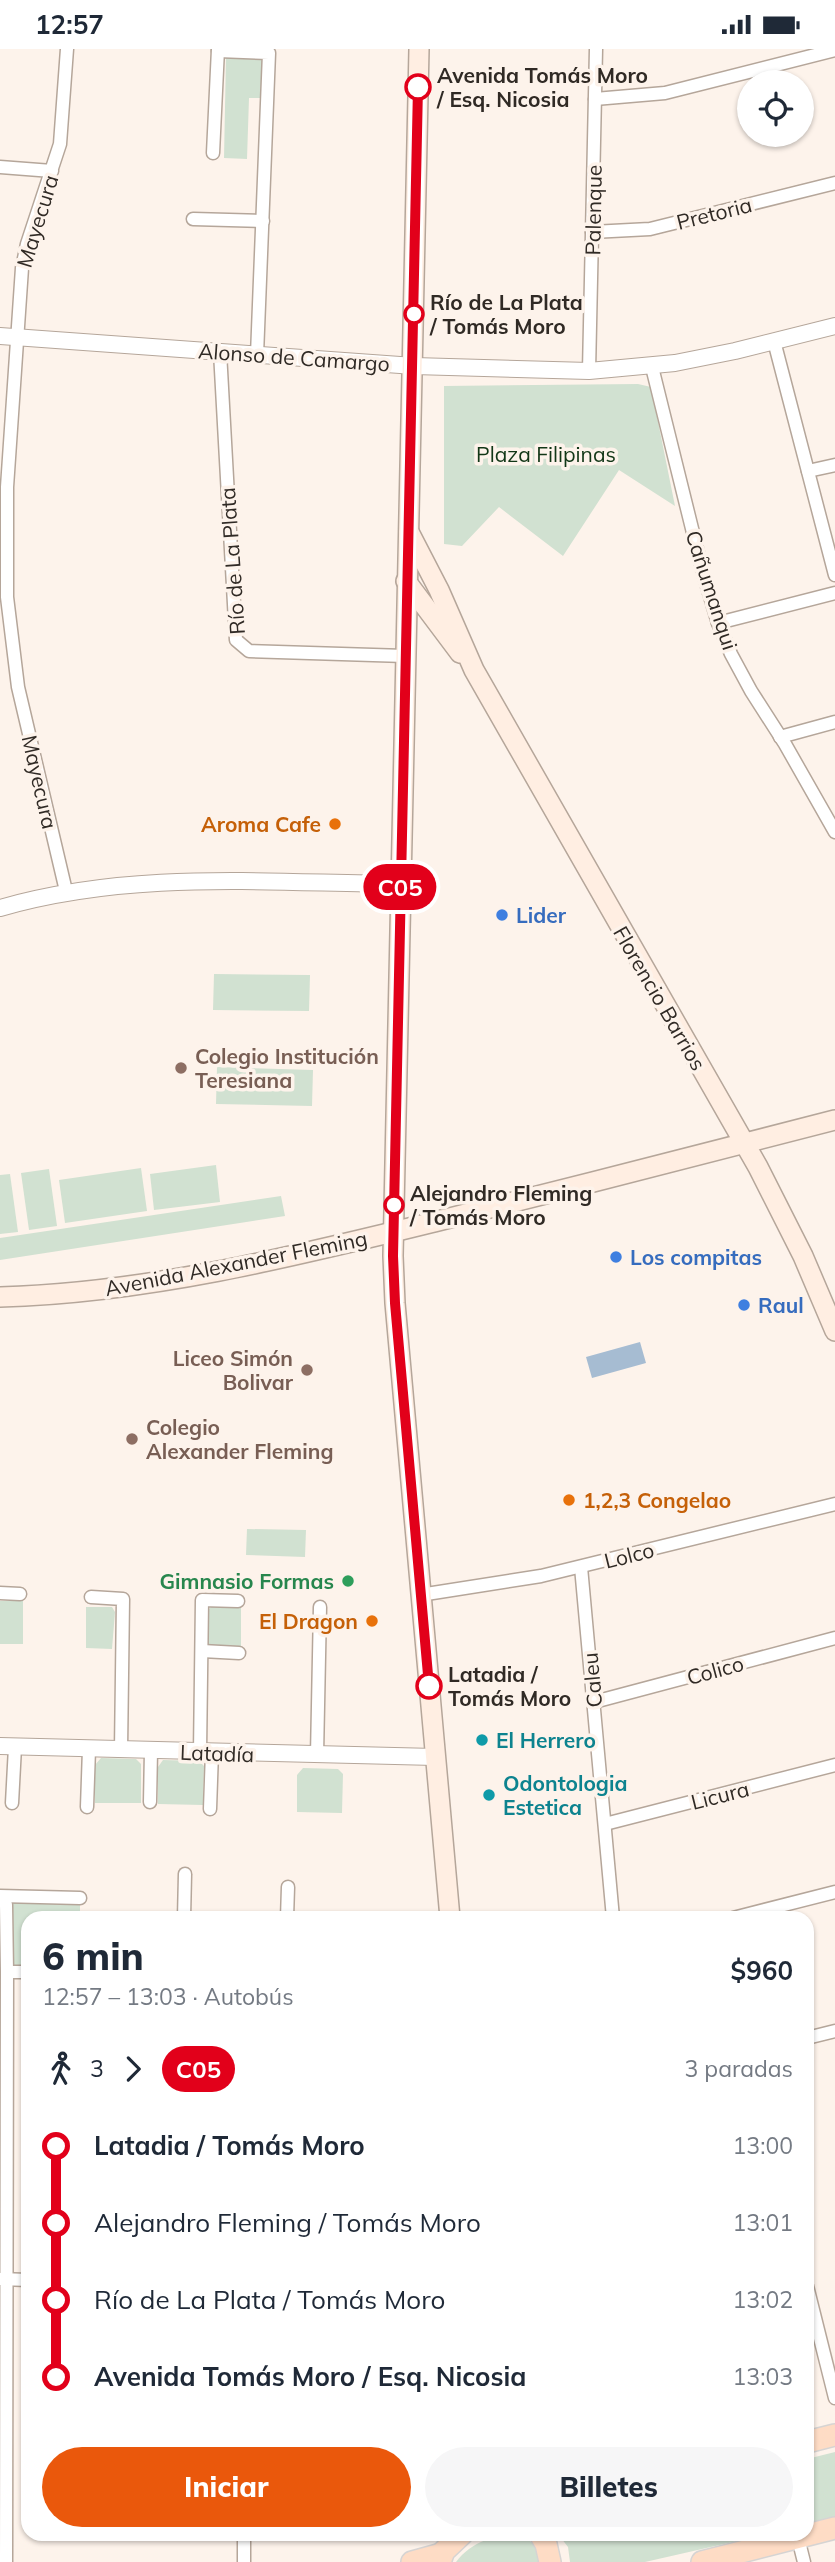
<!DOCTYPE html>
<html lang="es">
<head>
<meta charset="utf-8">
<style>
	:root { --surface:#fff; --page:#f6f6f7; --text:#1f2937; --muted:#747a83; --accent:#ea580c }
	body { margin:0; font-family:Mulish,sans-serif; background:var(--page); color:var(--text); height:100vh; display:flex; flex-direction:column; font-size:26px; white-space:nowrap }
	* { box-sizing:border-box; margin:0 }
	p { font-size:23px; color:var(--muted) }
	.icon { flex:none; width:38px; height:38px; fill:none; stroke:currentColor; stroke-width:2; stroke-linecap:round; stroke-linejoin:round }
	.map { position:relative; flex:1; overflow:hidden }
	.details { position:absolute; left:21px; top:1862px; width:793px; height:630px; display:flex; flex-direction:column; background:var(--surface); border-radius:21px; box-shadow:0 2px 5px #0004 }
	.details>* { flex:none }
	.badge { padding:0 14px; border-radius:23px; font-size:24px; line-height:46px }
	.fabs { position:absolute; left:737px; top:21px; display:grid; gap:14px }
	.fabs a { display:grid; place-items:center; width:77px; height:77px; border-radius:50%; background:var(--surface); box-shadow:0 2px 5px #0004; font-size:35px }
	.map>.badge { position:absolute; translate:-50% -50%; box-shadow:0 0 0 4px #fff }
	.legs { display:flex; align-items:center; gap:10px; height:77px; padding:0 21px; font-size:23px }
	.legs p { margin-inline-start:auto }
	.headline { display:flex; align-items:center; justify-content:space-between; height:119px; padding:0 21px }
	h1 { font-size:38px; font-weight:800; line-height:52px }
	.cta { display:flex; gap:14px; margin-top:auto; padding:14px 21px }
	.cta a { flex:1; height:80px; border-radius:42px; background:var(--accent); color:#fff; font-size:28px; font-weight:800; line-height:80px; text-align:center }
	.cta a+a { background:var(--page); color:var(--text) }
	ul { padding:0 21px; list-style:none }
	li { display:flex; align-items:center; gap:24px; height:77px; font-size:26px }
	li i { display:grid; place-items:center; width:10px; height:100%; margin:0 9px; background:currentColor }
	li i::after { content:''; width:18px; height:18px; margin:-9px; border:5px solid; border-radius:50%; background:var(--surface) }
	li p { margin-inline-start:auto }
	li:first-child i { background:linear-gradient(#0000 50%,currentColor 0) }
	li:last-child i { background:linear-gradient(currentColor 50%,#0000 0) }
	.status { display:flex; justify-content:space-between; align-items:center; height:49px; padding:0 35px; background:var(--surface); direction:ltr }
	.status svg { height:19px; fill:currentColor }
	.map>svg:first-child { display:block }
	.green { fill:#d1e1d1 }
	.water { fill:#a6bcd2 }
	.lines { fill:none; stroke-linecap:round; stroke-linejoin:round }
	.minor-casing { stroke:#b5a69a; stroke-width:15 }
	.tertiary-casing { stroke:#b5a69a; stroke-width:18 }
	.secondary-casing { stroke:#b5a69a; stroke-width:22 }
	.primary-casing { stroke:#d6d4d3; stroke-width:24 }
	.minor { stroke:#fff; stroke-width:12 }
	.tertiary { stroke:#fff; stroke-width:16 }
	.secondary { stroke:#ffeee2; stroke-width:19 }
	.primary { stroke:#fedcc5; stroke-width:21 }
	.line-1-casing { stroke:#fff; stroke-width:16 }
	.line-1 { stroke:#e2001a; stroke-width:10 }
	.stop-1-dot { fill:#fff; stroke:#e2001a; stroke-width:3.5 }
	.food-dot { fill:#e8710a; stroke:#fdf3eb; stroke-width:2.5 }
	.shop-dot { fill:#3f7fe0; stroke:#fdf3eb; stroke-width:2.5 }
	.education-dot { fill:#8d6e63; stroke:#fdf3eb; stroke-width:2.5 }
	.leisure-dot { fill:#2e9e5b; stroke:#fdf3eb; stroke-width:2.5 }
	.culture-dot { fill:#0f9aa8; stroke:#fdf3eb; stroke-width:2.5 }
	.labels { text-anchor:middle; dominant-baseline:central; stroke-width:7; stroke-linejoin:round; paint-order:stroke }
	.stop-label { font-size:21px; font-weight:bold; fill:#302a25; stroke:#fdf3eb; text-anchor:start }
	.street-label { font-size:21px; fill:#302a25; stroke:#fdf3eb }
	.park-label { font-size:21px; fill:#113616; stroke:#fdf3eb }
	.food-label { font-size:21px; font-weight:bold; fill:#c56008; stroke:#fdf3eb; text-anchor:end }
	.shop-label { font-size:21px; font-weight:bold; fill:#366cbe; stroke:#fdf3eb; text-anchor:start }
	.education-label { font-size:21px; font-weight:bold; fill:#785e54; stroke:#fdf3eb; text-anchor:start }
	.leisure-label { font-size:21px; font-weight:bold; fill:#27864d; stroke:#fdf3eb; text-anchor:end }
	.culture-label { font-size:21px; font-weight:bold; fill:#0d838f; stroke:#fdf3eb; text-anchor:start }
</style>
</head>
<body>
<div class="status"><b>12:57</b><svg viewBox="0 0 49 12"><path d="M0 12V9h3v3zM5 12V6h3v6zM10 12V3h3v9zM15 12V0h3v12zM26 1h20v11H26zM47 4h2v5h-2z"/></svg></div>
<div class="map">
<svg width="835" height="2513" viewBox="0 0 835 2513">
	<rect width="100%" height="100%" fill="#fdf3eb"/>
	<!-- green -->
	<g class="green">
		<polygon points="257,7 262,12 261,49 249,49 247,110 224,109 226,8"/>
		<polygon points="638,335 651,338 675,457 619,421 563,507 499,458 462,497 444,495 444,337"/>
		<polygon points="214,925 310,926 309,962 213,961"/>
		<polygon points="217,1018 313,1021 312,1057 216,1055"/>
		<polygon points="216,1116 220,1153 154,1161 150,1125"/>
		<polygon points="141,1119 147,1162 65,1174 59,1131"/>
		<polygon points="49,1120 57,1177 29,1181 21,1124"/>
		<polygon points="10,1125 18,1183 0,1185 0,1126"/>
		<polygon points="281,1147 285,1167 0,1211 0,1189"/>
		<polygon points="247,1480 306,1481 305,1508 246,1506"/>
		<rect x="0" y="1552" width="23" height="43"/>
		<polygon points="213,1556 241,1556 241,1599 213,1599 207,1593 209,1560"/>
		<polygon points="86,1558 112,1558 115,1563 112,1600 86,1599"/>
		<polygon points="101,1709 136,1710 141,1715 141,1754 95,1754 95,1716"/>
		<polygon points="163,1711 199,1712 204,1717 203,1756 158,1755 158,1718"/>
		<polygon points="303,1719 338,1720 343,1725 342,1764 297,1763 297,1726"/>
		<polygon points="4,1849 80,1849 80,1869 28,1869 28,1923 7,1923"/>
		<polygon points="835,2403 835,2469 807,2476 807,2410"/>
		<path d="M512,2485c18,2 24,11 28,28h-84c13,-18 35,-26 56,-28z"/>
		<polygon points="558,2485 768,2485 645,2513 570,2513 568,2498"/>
	</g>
	<!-- water -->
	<polygon class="water" points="640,1293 646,1314 592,1329 586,1308"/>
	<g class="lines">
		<!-- minor casing -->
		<g class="minor-casing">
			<g id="minor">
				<polyline points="218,2 269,4 257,306"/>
				<polyline points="595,50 665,44 835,1"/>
				<polyline points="213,104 218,0"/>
				<polyline points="0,118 52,122"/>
				<polyline points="193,170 263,172"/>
				<polyline points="592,183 650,180 835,134"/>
				<polyline points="774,292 835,526"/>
				<polyline points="220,303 236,591 249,602 405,607"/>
				<polyline points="652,318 702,520 718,574 731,605 751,642 785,695 835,783"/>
				<polyline points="589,322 596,0"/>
				<polyline points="808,422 835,416"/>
				<polyline points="718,574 835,544"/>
				<polyline points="780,688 835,673"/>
				<polyline points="66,842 18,638 7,548 7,438 22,219 27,195 60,95 67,0"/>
				<polyline points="581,1518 613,1869"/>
				<polyline points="0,1544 20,1545"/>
				<polyline points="420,1546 541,1527 835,1455"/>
				<polyline points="91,1548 123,1550 121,1701"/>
				<polyline points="202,1602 239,1604"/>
				<polyline points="594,1653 835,1589"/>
				<polyline points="200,1703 202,1551 238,1552"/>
				<polyline points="317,1706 320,1558"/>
				<polyline points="150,1753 151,1702"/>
				<polyline points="12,1754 15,1698"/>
				<polyline points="87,1758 89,1700"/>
				<polyline points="210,1760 212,1703"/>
				<polyline points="605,1775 835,1716"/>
				<polyline points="0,1847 80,1849"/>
				<polyline points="4,1849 6,1856 7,1923 6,2513"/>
				<polyline points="184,1869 185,1825"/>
				<polyline points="287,1869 288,1838"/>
				<polyline points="733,1869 835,1843"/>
				<polyline points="7,1923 28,1923"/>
				<polyline points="807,1989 835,1982"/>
				<polyline points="0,2230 28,2231"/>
				<polyline points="807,2237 835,2349"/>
				<polyline points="244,2485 244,2513"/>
				<polyline points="798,2489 804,2513"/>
			</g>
		</g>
		<!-- tertiary casing -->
		<g class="tertiary-casing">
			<g id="tertiary">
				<polyline points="0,287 414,317 589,322 675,314 735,302 835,277"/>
				<path d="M0,859c132,-38 265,-25 400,-24"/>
				<polyline points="0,1697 435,1708"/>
			</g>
		</g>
		<!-- secondary casing -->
		<g class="secondary-casing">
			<g id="secondary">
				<polyline points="419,0 393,1207 395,1254 450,1869"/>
				<polyline points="409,483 439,541 474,621 758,1118 803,1207 835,1282"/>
				<polyline points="406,532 460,604"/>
				<path d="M0,1248c146,-4 292,-40 434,-75 134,-33 267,-68 401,-102"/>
			</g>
		</g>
		<!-- primary casing -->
		<g class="primary-casing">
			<g id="primary">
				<polyline points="807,2393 835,2386"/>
				<polyline points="540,2485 546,2495 550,2513"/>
				<polyline points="412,2513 441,2505"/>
				<polyline points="440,2513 444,2502 462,2485"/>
				<polyline points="702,2513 835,2479"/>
			</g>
		</g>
		<!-- minor -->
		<use href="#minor" class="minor"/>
		<!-- tertiary -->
		<use href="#tertiary" class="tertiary"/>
		<!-- secondary -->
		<use href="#secondary" class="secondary"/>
		<!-- primary -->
		<use href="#primary" class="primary"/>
	</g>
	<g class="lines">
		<!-- line-1 casing -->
		<g class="line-1-casing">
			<polyline id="line-1" points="418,38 393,1207 395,1254 429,1637"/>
		</g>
		<!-- line-1 -->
		<use href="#line-1" class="line-1"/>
	</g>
	<!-- markers -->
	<g class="stop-1-dot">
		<circle cx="418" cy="38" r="12"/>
		<circle cx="414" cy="265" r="9"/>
		<circle cx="394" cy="1156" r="9"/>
		<circle cx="429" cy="1637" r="12"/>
	</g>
	<g class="food-dot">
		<circle cx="335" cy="775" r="7"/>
		<circle cx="569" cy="1451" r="7"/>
		<circle cx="372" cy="1572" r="7"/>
	</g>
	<g class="shop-dot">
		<circle cx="502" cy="866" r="7"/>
		<circle cx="616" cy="1208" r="7"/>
		<circle cx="744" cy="1256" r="7"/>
	</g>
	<g class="education-dot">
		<circle cx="181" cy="1019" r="7"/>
		<circle cx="307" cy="1321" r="7"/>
		<circle cx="132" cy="1390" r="7"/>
	</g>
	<circle class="leisure-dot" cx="348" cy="1532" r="7"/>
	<g class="culture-dot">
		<circle cx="482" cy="1691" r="7"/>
		<circle cx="489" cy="1746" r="7"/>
	</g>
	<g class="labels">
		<!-- stop labels -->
		<g class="stop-label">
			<text x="437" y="26">Avenida Tomás Moro<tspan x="437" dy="24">/ Esq. Nicosia</tspan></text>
			<text x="430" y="253">Río de La Plata<tspan x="430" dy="24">/ Tomás Moro</tspan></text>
			<text x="410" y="1144">Alejandro Fleming<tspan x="410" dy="24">/ Tomás Moro</tspan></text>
			<text x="448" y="1625">Latadia /<tspan x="448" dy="24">Tomás Moro</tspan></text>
		</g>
		<!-- street labels -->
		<g class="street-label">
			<text transform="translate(593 161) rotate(-89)">Palenque</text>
			<text transform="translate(714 164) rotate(-14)">Pretoria</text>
			<text transform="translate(37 172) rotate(-73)">Mayecura</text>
			<text transform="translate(294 308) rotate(4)">Alonso de Camargo</text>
			<text transform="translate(232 512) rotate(-94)">Río de La Plata</text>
			<text transform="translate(712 541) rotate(72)">Cañumanqui</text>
			<text transform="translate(40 733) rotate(77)">Mayecura</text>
			<text transform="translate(660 949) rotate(60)">Florencio Barrios</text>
			<text transform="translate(236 1214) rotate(-11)">Avenida Alexander Fleming</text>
			<text transform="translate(629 1506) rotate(-14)">Lolco</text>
			<text transform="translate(715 1621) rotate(-15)">Colico</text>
			<text transform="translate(592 1631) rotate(-95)">Caleu</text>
			<text transform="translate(217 1704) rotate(2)">Latadía</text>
			<text transform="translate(720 1746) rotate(-14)">Licura</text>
		</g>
		<!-- park labels -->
		<g class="park-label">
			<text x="546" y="405">Plaza Filipinas</text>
		</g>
		<!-- food labels -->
		<g class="food-label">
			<text x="321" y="775">Aroma Cafe</text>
			<text x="583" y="1451" text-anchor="start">1,2,3 Congelao</text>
			<text x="358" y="1572">El Dragon</text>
		</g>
		<!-- shop labels -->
		<g class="shop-label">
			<text x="516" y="866">Lider</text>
			<text x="630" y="1208">Los compitas</text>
			<text x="758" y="1256">Raul</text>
		</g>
		<!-- education labels -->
		<g class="education-label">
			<text x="195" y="1007">Colegio Institución<tspan x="195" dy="24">Teresiana</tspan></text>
			<text x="293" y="1309" text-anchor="end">Liceo Simón<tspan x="293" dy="24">Bolivar</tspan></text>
			<text x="146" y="1378">Colegio<tspan x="146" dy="24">Alexander Fleming</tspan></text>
		</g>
		<!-- leisure labels -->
		<g class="leisure-label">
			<text x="334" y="1532">Gimnasio Formas</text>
		</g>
		<!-- culture labels -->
		<g class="culture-label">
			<text x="496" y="1691">El Herrero</text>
			<text x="503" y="1734">Odontologia<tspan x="503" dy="24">Estetica</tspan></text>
		</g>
	</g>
</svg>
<div class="fabs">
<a><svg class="icon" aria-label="locate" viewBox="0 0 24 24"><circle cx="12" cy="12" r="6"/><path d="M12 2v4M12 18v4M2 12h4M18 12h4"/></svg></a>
</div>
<b class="badge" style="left:400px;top:838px;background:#e2001a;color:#fff">C05</b>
<section class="details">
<div class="headline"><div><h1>6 min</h1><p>12:57 – 13:03 · Autobús</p></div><b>$960</b></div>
<div class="legs"><svg class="icon" aria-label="walk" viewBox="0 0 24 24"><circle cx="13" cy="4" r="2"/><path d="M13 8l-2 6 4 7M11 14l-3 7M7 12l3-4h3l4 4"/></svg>3<svg class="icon" aria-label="forward" viewBox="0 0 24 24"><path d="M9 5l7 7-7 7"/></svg><b class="badge" style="background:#e2001a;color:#fff">C05</b><p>3 paradas</p></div>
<ul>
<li><i style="color:#e2001a"></i><b>Latadia / Tomás Moro</b><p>13:00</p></li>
<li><i style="color:#e2001a"></i><span>Alejandro Fleming / Tomás Moro</span><p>13:01</p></li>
<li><i style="color:#e2001a"></i><span>Río de La Plata / Tomás Moro</span><p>13:02</p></li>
<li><i style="color:#e2001a"></i><b>Avenida Tomás Moro / Esq. Nicosia</b><p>13:03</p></li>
</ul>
<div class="cta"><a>Iniciar</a><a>Billetes</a></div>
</section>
</div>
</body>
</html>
